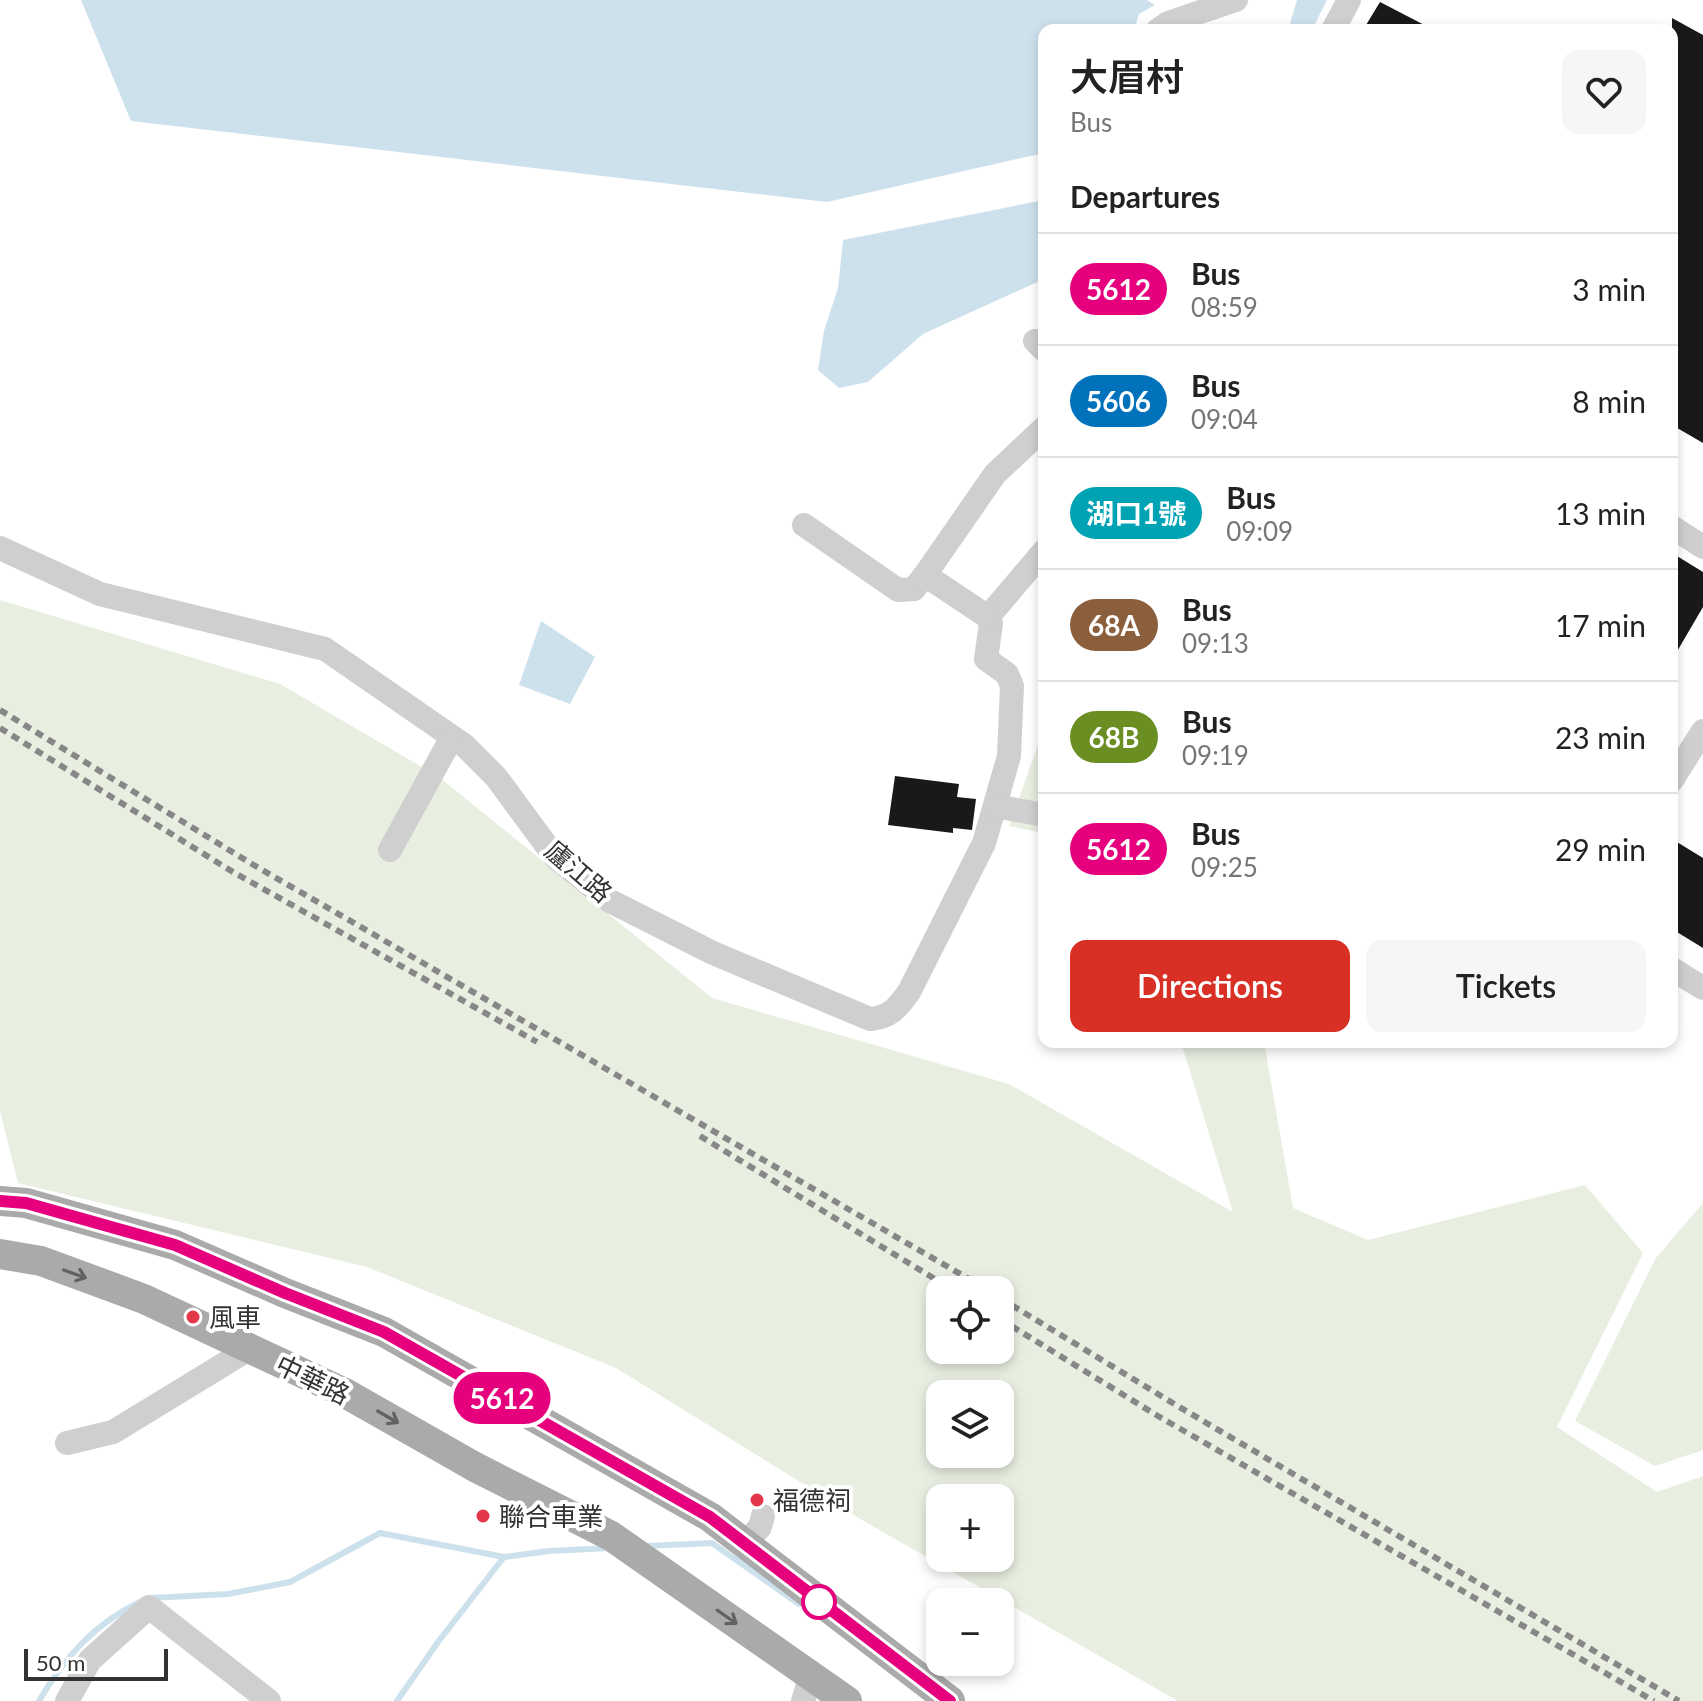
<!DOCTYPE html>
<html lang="en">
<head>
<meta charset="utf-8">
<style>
	:root { --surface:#fff; --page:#f6f6f6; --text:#222; --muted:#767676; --line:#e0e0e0; --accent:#d93025 }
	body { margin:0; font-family:Lato,"Noto Sans TC",sans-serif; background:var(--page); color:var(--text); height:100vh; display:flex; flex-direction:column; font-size:30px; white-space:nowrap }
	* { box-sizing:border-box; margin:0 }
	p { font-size:26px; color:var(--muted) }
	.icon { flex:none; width:44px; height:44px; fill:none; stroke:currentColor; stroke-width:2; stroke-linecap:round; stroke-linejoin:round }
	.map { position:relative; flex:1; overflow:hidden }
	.details { position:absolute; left:1038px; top:24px; width:640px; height:1024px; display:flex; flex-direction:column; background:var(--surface); border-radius:16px; box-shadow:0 4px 12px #0003 }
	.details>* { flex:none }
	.badge { padding:0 16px; border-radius:26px; font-size:28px; line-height:52px }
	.tools { position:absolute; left:926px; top:1276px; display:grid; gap:16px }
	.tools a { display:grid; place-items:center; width:88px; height:88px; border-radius:16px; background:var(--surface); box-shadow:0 4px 12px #0003; font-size:40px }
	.scale { position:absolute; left:24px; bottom:20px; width:144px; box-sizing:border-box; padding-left:8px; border:4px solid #323232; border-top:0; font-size:22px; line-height:28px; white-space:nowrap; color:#323232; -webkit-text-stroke:6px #fff; paint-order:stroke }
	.map>.badge { position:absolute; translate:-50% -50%; box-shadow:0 0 0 4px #fff }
	h2 { padding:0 32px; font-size:30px; line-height:72px }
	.round { display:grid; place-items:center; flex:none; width:84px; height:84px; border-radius:16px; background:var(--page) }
	.head { display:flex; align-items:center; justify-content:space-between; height:136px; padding:0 32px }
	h1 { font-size:38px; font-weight:600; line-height:60px }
	.action { display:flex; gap:16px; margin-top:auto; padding:16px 32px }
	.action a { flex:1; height:92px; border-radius:16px; background:var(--accent); color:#fff; font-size:32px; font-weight:600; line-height:92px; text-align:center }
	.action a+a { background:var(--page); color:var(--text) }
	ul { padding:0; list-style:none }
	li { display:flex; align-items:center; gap:24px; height:112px; padding:0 32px; border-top:2px solid var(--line) }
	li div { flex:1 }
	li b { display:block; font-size:30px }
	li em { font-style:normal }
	li .badge { min-width:88px; font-weight:700; text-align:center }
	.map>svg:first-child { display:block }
	.green { fill:#e8eee0; fill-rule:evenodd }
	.water { fill:#cde1ed }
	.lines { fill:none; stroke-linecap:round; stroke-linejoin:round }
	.stream { stroke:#cde1ed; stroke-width:6 }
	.building { fill:#191919 }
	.minor { stroke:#cfcfcf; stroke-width:24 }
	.major { stroke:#aaa; stroke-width:30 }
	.rail { stroke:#878787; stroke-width:6; stroke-dasharray:8 6; stroke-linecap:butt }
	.oneway { stroke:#626262 }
	.line-casing { stroke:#fff; stroke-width:18 }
	.line { stroke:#e6007e; stroke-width:12 }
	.poi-dot { fill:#e4384a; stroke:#fff; stroke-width:3 }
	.stop-dot { fill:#fff; stroke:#e6007e; stroke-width:4 }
	.labels { text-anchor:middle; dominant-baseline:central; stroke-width:8; stroke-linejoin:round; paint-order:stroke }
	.street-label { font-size:26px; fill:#323232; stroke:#fff }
	.poi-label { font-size:26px; fill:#323232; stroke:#fff; text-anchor:start }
</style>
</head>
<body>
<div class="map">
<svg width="1703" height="1701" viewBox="0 0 1703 1701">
	<rect width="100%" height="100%" fill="#fff"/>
	<!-- green -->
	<g class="green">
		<path d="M0,600l280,84 159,93 273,221 297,86 224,128 -52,-170h83l29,166 75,32 217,-55 58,68 -86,174 100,65 46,-16v225h-525l-316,-181 -246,-152 -249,-101 -349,-84 -18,-72zM940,1290h60v60h-60zM940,1394h60v60h-60zM940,1498h60v60h-60z"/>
		<polygon points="1044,728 1044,833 1009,826"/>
		<polygon points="1703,1203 1703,1450 1655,1466 1575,1421 1656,1258"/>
	</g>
	<!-- water -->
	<g class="water">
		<polygon points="81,0 1147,0 1155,5 1139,14 1134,30 1044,30 1044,153 827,202 131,121"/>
		<polygon points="1297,0 1327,0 1312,30 1288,30"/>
		<polygon points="1044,200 1044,279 923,334 868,382 839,388 818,370 824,331 838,288 843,240"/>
		<polygon points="541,621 595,657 570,704 519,685"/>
	</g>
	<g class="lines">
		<!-- stream -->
		<g class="stream">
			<polyline points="646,1546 712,1543 799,1604"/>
			<polyline points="151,1598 228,1594 290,1582 380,1533 504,1557 549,1551 611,1548"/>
			<path d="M39,1701c25,-43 56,-78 101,-99"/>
			<polyline points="397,1701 438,1642 504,1557"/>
		</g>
	</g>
	<!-- building -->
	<g class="building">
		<polygon points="1380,2 1434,30 1363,30"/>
		<polygon points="1672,18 1703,35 1703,443 1672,425"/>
		<polygon points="1672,553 1703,572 1703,607 1672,660"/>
		<polygon points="895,776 959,784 957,797 976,799 972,830 953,828 953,833 888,825"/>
		<polygon points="1672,839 1703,858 1703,948 1672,929"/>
	</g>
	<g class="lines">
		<!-- minor -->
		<g class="minor">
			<polyline points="1158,30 1168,23 1236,0"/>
			<polyline points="1333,30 1349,0"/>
			<polyline points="1035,341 1044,350"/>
			<polyline points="804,525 898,590 914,589 925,575"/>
			<polyline points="1672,527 1703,547"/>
			<path d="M0,548l100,46 225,55 139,96 32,32 59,80 55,44 103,52 157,66c21,-2 27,-11 39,-27l75,-149 25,-87 3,-70 -5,-12 -21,-15 5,-36 -3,-6 56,-66"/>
			<polyline points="988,617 925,575 995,474 1044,428"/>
			<polyline points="1672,780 1703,731"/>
			<polyline points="995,806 1044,815"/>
			<polyline points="390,850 452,737"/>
			<polyline points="1672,969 1703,988"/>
			<polyline points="67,1443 113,1432 249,1349"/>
			<polyline points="745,1543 760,1527 763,1516"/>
			<polyline points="67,1701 90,1660 149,1607 269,1701"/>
			<polyline points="803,1701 811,1675"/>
		</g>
		<!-- major -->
		<g class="major">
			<polyline points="0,1201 26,1203 175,1245 285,1293 384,1332 710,1517 950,1701"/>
			<polyline points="0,1254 41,1261 144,1299 345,1393 475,1467 611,1536 847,1701"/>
		</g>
		<!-- rail -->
		<g class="rail">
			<polyline points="0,710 252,864 988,1290"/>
			<polyline points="0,728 233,872 537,1042"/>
			<polyline points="700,1136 953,1290"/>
			<polyline points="1000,1298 1176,1405 1679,1701"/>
			<polyline points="1000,1319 1158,1416 1654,1701"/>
		</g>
	</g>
	<!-- one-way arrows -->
	<defs><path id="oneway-shaft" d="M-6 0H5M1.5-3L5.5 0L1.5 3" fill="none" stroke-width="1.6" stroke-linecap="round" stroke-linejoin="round" transform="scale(2)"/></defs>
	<g class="oneway">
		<use href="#oneway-shaft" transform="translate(75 1274) rotate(20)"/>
		<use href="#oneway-shaft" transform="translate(388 1417) rotate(30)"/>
		<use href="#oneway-shaft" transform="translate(727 1617) rotate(35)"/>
	</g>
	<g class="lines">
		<!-- line casing -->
		<g class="line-casing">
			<polyline id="line" points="0,1201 26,1203 175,1245 285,1293 384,1332 710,1517 950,1701"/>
		</g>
		<!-- line -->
		<use href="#line" class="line"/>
	</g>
	<!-- markers -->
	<g class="poi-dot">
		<circle cx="193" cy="1317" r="8"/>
		<circle cx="757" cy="1500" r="8"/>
		<circle cx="483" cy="1516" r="8"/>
	</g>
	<circle class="stop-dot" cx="819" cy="1602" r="16"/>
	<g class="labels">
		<!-- street labels -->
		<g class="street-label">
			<text transform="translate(579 871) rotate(41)">廬江路</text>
			<text transform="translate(313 1379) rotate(26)">中華路</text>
		</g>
		<!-- poi labels -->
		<g class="poi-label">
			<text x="209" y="1317">風車</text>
			<text x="773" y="1500">福德祠</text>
			<text x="499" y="1516">聯合車業</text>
		</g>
	</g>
</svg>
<div class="tools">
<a><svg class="icon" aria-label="locate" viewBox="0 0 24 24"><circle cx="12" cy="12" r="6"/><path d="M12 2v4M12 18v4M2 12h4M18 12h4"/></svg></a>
<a><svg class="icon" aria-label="layers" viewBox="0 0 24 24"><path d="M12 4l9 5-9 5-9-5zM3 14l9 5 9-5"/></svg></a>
<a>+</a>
<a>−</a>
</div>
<div class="scale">50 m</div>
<b class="badge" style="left:502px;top:1398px;background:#e6007e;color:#fff">5612</b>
<section class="details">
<div class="head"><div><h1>大眉村</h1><p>Bus</p></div><a class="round"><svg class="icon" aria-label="heart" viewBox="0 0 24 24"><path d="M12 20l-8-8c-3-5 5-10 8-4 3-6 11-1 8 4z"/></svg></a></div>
<h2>Departures</h2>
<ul>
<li><span class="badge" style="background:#e6007e;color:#fff">5612</span><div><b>Bus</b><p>08:59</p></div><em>3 min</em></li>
<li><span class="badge" style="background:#0072bc;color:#fff">5606</span><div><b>Bus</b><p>09:04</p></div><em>8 min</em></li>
<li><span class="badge" style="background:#00a3b4;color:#fff">湖口1號</span><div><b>Bus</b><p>09:09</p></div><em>13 min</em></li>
<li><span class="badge" style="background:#8b5e3c;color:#fff">68A</span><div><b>Bus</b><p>09:13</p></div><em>17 min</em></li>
<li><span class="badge" style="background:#6b8e23;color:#fff">68B</span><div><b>Bus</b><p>09:19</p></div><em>23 min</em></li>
<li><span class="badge" style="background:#e6007e;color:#fff">5612</span><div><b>Bus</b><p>09:25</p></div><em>29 min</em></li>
</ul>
<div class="action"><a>Directions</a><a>Tickets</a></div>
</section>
</div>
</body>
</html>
